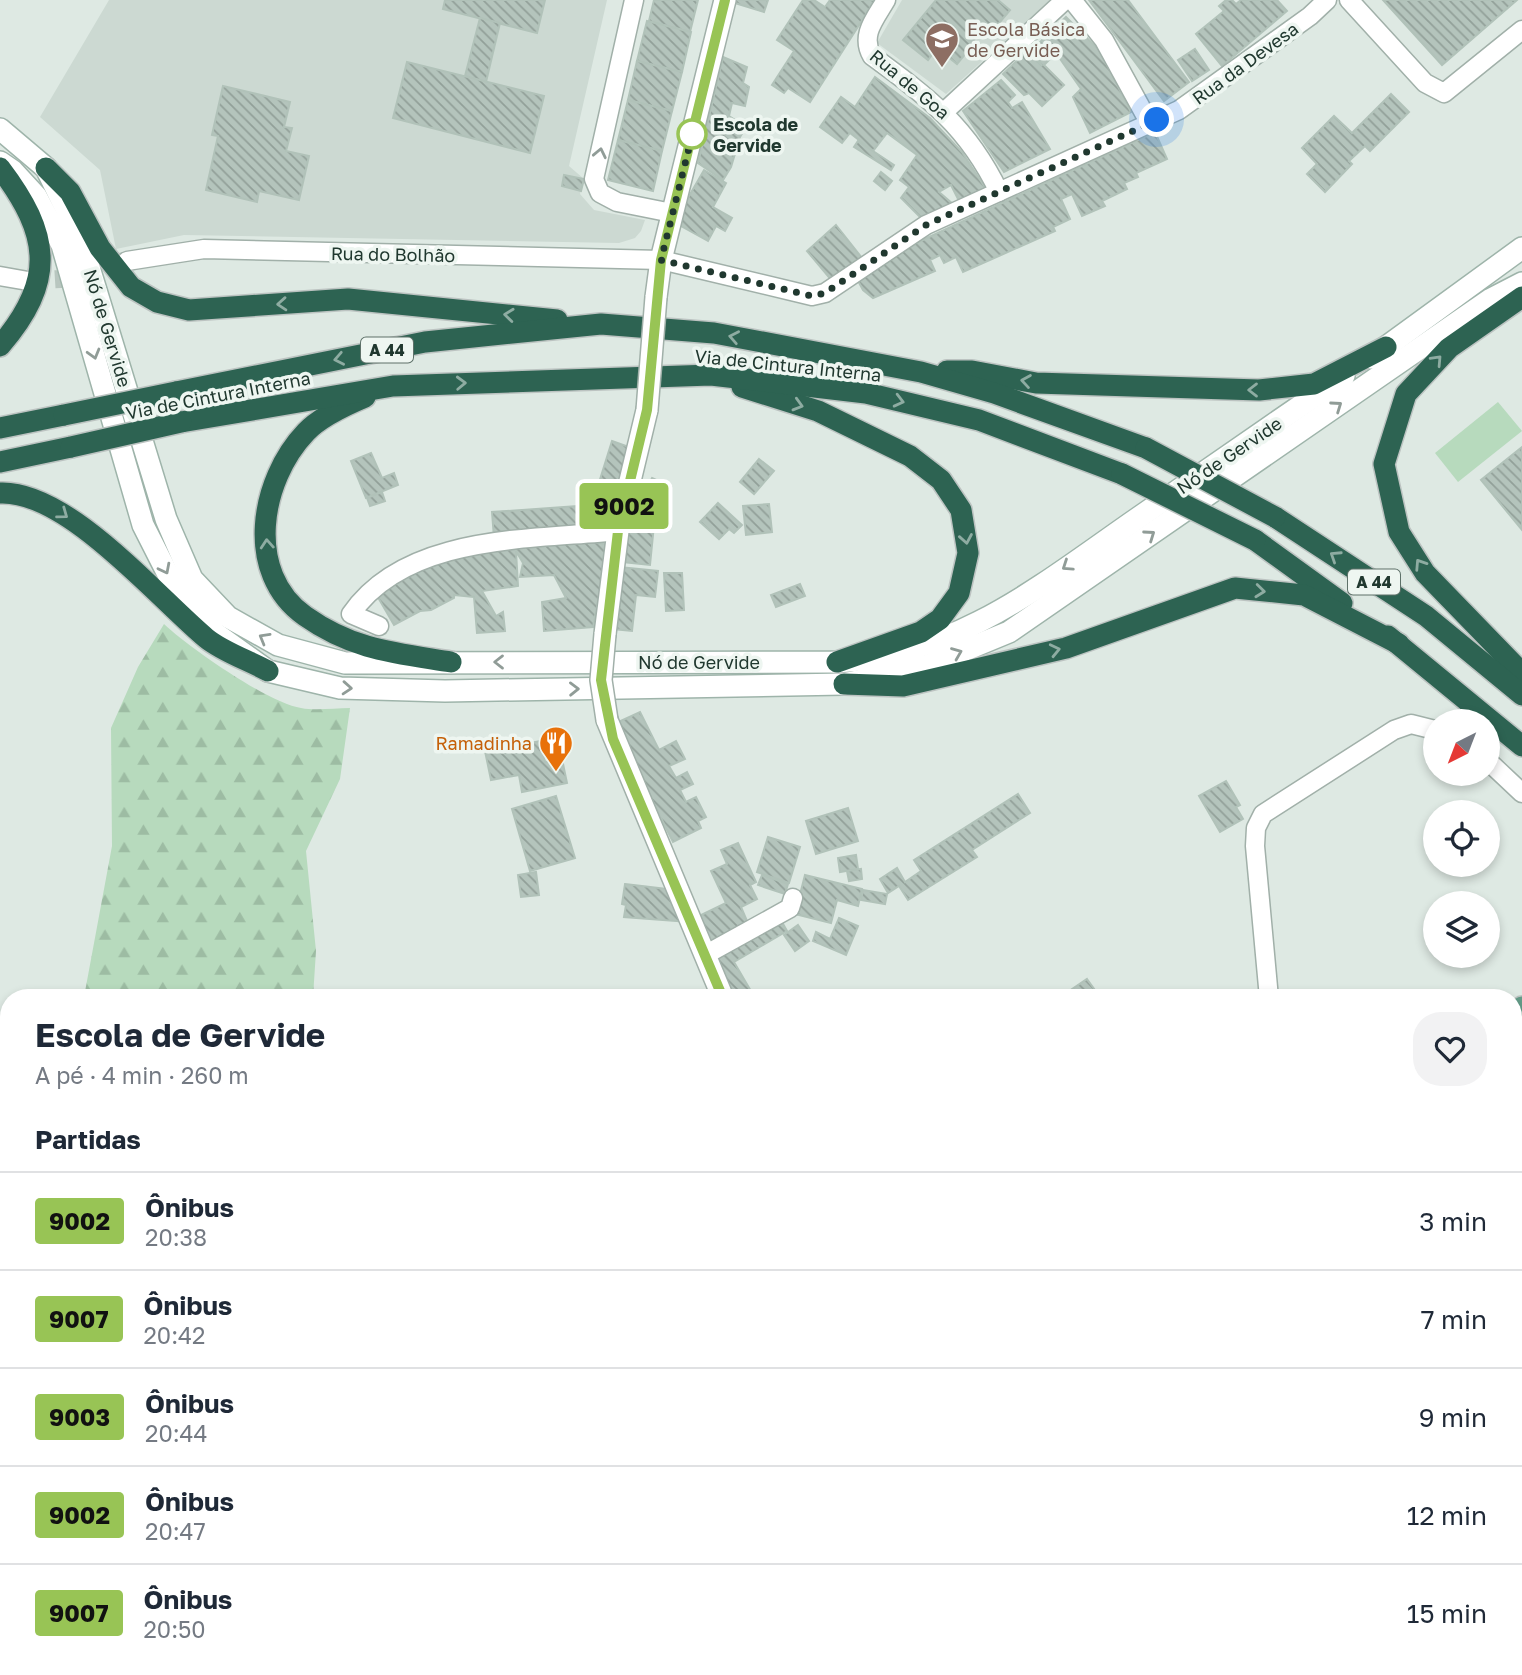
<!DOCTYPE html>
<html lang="pt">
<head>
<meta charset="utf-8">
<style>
	:root { --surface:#fff; --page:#f2f2f3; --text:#1f2937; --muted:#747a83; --line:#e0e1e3 }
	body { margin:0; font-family:"Golos Text",sans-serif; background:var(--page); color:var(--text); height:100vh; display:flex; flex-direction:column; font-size:26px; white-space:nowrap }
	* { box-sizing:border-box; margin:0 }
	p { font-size:23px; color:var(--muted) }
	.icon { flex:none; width:38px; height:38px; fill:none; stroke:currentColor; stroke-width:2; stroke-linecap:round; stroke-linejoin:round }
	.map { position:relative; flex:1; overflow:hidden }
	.details { position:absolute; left:0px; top:989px; width:1522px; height:688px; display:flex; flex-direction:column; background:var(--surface); border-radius:28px 28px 0 0; box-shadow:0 4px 10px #0003 }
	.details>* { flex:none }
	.badge { padding:0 14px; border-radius:5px; font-size:24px; line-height:46px }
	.needle { width:46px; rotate:222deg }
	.buttons { position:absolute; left:1423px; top:709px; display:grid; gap:14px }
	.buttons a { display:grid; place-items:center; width:77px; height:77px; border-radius:50%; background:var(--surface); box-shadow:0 4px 10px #0003; font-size:35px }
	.you { position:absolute; width:35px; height:35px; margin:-18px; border:5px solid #fff; border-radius:50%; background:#1a73e8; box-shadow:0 0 0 10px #1a73e833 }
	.map>.badge { position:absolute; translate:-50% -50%; box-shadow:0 0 0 4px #fff }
	h2 { padding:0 35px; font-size:26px; line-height:63px }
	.round { display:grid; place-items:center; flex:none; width:74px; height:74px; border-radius:28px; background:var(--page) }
	.overview { display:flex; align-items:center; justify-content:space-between; height:119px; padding:0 35px }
	h1 { font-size:33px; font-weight:700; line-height:52px }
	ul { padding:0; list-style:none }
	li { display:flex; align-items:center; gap:21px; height:98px; padding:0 35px; border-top:2px solid var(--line) }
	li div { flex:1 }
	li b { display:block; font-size:26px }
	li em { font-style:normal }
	li .badge { min-width:77px; font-weight:700; text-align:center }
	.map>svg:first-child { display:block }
	.built { fill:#ccd9d2 }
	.industrial { fill:url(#industrial-grid) }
	.grass { fill:#b7dabd }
	.forest { fill:url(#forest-firs) }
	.building { fill:url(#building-back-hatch); stroke:#b1c2b9; stroke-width:2 }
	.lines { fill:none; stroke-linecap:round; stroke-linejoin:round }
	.minor-tunnel { stroke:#b8c6bf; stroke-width:18; stroke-dasharray:18 9; stroke-linecap:butt }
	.minor-casing { stroke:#a1b0a9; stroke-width:21 }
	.tertiary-casing { stroke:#a1b0a9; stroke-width:24 }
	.secondary-casing { stroke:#9eb4aa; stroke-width:24 }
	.primary-casing { stroke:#bcc3c1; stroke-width:24 }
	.motorway-casing { stroke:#bcc3c1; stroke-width:24 }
	.minor { stroke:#fff; stroke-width:18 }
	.tertiary { stroke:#fff; stroke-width:21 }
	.secondary { stroke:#fff; stroke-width:21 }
	.primary { stroke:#649d89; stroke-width:21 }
	.motorway { stroke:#2d6352; stroke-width:21 }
	.tertiary-bridge-casing { stroke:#a1b0a9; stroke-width:24; stroke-linecap:butt }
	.motorway-bridge-casing { stroke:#bcc3c1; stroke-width:24; stroke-linecap:butt }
	.tertiary-bridge { stroke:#fff; stroke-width:21 }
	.motorway-bridge { stroke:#2d6352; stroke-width:21 }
	.oneway { stroke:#909c97 }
	.oneway2 { stroke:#8eaca2 }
	.line-casing { stroke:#fff; stroke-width:16 }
	.line { stroke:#98c455; stroke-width:10 }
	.walk { stroke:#20382f; stroke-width:7; stroke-dasharray:0 12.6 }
	.stop-dot { fill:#fff; stroke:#98c455; stroke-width:3.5 }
	.labels { text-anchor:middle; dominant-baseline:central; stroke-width:7; stroke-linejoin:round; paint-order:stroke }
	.shield { fill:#eef6f1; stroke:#5e7169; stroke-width:2 }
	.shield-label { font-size:16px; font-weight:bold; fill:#20382f }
	.education-label { font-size:18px; fill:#785e54; stroke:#eef6f1; text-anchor:start }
	.street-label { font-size:18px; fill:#20382f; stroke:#eef6f1 }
	.stop-label { font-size:18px; font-weight:bold; fill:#20382f; stroke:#eef6f1; text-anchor:start }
	.food-label { font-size:18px; fill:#c56008; stroke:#eef6f1; text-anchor:end }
</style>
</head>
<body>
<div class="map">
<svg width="1522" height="1675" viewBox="0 0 1522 1675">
	<defs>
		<pattern id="industrial-grid" width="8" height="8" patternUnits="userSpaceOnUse" patternTransform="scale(1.75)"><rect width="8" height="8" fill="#ccd9d2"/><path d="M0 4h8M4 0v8" fill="none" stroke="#afbbb5"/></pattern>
		<pattern id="forest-firs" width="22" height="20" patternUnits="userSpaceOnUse" patternTransform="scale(1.75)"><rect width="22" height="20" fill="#b7dabd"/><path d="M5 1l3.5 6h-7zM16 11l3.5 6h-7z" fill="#9dbca3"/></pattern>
		<pattern id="building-back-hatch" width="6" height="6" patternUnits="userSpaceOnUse" patternTransform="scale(1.75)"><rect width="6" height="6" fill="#b4c4bc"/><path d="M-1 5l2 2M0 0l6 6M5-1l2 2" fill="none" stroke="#92a099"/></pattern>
	</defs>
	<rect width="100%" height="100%" fill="#dee9e3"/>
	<!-- built -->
	<g class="built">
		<polygon points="109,0 607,0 569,166 584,179 580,194 594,210 645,220 641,231 635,238 619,243 184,235 116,249 100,170 40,117"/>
		<polygon points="902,0 1049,0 1049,1 946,94 877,43"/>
	</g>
	<!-- industrial -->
	<polygon class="industrial" points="841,1668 1400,1668 1406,1675 842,1675"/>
	<!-- grass -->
	<polygon class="grass" points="1498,402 1522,431 1458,482 1435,453"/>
	<!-- forest -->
	<g class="forest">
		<path d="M164,624c24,23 106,80 137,84 15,3 33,0 49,0l-10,71 -34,72 10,100 -3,46h-229l28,-151 -1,-118 27,-61z"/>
		<polygon points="0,1117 9,1117 9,1667 0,1668"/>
		<polygon points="1515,1175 1522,1175 1522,1675 1413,1675 1407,1668 1514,1668"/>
	</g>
	<!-- building -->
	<g class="building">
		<polygon points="445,0 545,0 537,33 443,9"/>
		<polygon points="654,0 698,0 690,32 649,21"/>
		<polygon points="736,0 768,0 764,12 735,3"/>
		<polygon points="803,0 814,0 825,7 830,0 875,0 810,102 788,88 784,93 772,85 794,51 777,40"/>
		<polygon points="936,0 998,0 1010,10 994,29 989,25 957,64 937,48 928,60 903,40"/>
		<polygon points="1089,0 1128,0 1189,82 1164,101"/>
		<polygon points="1226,0 1232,0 1236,4 1241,0 1277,0 1287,11 1222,66 1196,34 1224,11 1219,6"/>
		<polygon points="1383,0 1517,0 1442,65"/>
		<polygon points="1066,17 1100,51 1131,112 1090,133 1073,97 1081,89 1056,53 1044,65 1064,85 1042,106 1029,93 1024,95 1003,74 1027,51 1042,66 1033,49"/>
		<polygon points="480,18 500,23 486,82 465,76"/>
		<polygon points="647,21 691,32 682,72 637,61"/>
		<polygon points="1195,49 1209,70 1192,81 1178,60"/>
		<polygon points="723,57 747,67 743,83 749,87 745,106 732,103 729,116 746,127 740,137 731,167 723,180 698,163"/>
		<polygon points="637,61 682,72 672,111 628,100"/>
		<polygon points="407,62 544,96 530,153 393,118"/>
		<polygon points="875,77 930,118 962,152 986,189 959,201 951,185 939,192 953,204 923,220 901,198 909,187 900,180 917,155 887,133 873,151 850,133 842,143 820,127 841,97 855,107"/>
		<polygon points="1001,80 1015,95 1008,102 1012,108 1022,102 1050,149 1004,172 963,111"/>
		<polygon points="223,86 290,102 284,127 292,128 286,151 309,156 299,200 259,191 257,202 206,190 218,136 212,135"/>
		<polygon points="1391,94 1409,112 1370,151 1365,146 1349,161 1352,164 1325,192 1307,174 1317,164 1302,148 1334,116 1352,133"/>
		<polygon points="628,100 672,111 662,151 618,140"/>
		<polygon points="1155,132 1167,159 1136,173 1138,177 1124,183 1127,189 1102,201 1105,206 1082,216 1072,194 1061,199 1070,219 1053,227 1055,231 963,272 956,257 944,263 940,255 930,260 935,271 873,298 863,290 856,277 897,252"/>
		<polygon points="618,140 662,151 653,191 608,180"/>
		<polygon points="858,141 894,165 891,170 854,147"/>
		<polygon points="704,170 726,183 713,207 732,218 725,231 716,226 708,241 674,222"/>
		<polygon points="881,172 892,181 885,190 874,181"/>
		<polygon points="564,175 584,179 581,191 562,186"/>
		<polygon points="836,225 862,258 833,282 807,251"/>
		<polygon points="612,441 632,448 606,530 494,538 492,512 592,505"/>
		<polygon points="1522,447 1522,530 1481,480"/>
		<polygon points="371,453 382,478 394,473 398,485 366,498 351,461"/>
		<polygon points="759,459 774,471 754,494 740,482"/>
		<polygon points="652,478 671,487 664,502 645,493"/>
		<polygon points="382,492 385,501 370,506 367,498"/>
		<polygon points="718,503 742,525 734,533 729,529 719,539 700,522"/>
		<polygon points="769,504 772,532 746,535 743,506"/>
		<polygon points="627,522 654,525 650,565 623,562"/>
		<polygon points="590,541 609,545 593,627 544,631 542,602 566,598 554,575 520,577 523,563 516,551 518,586 482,591 496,616 503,612 505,631 477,633 474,597 454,595 454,598 431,610 420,611 394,625 376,594 455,552"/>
		<polygon points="619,567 658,571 655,597 636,595 632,631 613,629"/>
		<polygon points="664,573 682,573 684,610 666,611"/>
		<polygon points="800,584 805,596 776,607 771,595"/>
		<polygon points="640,712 659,750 676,741 685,759 669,766 676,778 687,772 693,784 680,790 686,802 696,797 706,817 698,821 701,828 673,842 614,724"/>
		<polygon points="541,741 545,762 562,759 567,783 522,792 519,775 491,780 485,751"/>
		<polygon points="1226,781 1240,805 1236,807 1243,819 1220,832 1199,796"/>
		<polygon points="1018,794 1030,813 972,850 977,857 908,900 899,886 888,893 880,879 897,868 905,882 921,871 914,860"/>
		<polygon points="556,796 575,858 530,871 512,809"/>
		<polygon points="848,808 858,841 816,854 806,821"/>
		<polygon points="768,837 800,847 789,883 757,872"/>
		<polygon points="738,843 756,882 750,885 757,899 741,907 750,928 710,946 697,917 726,903 711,871 727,864 721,850"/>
		<polygon points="856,855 858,869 840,872 838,858"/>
		<polygon points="861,869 862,879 849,881 847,871"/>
		<polygon points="536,872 539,895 521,897 518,875"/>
		<polygon points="762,875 788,884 785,894 758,885"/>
		<polygon points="805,875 862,889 858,906 837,900 831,923 795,914"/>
		<polygon points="625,884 675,890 688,922 624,917 626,905 622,904"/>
		<polygon points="863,890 887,894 885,904 861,900"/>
		<polygon points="778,915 787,931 734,962 755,998 733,998 709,956"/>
		<polygon points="839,918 858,926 846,955 813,941 816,932 830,939"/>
		<polygon points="798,925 809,941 795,951 784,935"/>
		<polygon points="1087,979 1097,993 1090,998 1059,998"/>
		<polygon points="881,1668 1153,1668 1160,1675 888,1675"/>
	</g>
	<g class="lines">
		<!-- minor-tunnel -->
		<polyline class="minor-tunnel" points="28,281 60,279 124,261"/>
		<!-- minor casing -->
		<g class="minor-casing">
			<g id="minor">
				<polyline points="634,0 594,179 600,193 617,202 672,213"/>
				<path d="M886,0c-11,19 -26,35 -14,56 56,41 96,71 127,136"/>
				<polyline points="1072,0 1104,40 1150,124"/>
				<polyline points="1349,0 1425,83 1444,93 1522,30"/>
				<polyline points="944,112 1065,0"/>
				<polyline points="127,261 204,249 661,260 812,296 825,293 926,225 1179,110 1310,16 1327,0"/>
				<polyline points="0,276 28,281"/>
				<path d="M379,626l-28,-12c55,-80 180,-74 267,-83"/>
				<polyline points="1488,761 1522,793"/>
				<polyline points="705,955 790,908 793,898"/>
				<polyline points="1269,998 1255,846 1256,828 1263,814 1394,730 1411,724 1435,730"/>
				<polyline points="405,1675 418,1668"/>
			</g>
		</g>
		<!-- tertiary casing -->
		<g class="tertiary-casing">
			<g id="tertiary">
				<polyline points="656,297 661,260 725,0"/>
				<polyline points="605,634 618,531 647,410"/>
				<polyline points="607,720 723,998"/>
				<polyline points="1514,1613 1522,1624"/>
			</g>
		</g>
		<!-- secondary casing -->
		<g class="secondary-casing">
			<g id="secondary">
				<path d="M0,129l46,39 34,70 86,281 26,60 36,38 50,28 67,18 492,-1c120,-6 207,-79 301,-144 69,-48 137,-95 206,-142"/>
				<polyline points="0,162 13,171 36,196 62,245 143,525 177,592 215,633 268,671 340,688 445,691 844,684 929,665 1009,632 1491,299 1522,283"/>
				<polyline points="1371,358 1522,248"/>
			</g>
		</g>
		<!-- primary casing -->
		<g class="primary-casing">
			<g id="primary">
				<polyline points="1514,1014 1522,1007"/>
				<polyline points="1514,1050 1522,1043"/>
				<polyline points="743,1675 744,1668"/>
				<polyline points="767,1675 768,1668"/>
			</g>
		</g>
		<!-- motorway casing -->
		<g class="motorway-casing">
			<g id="motorway">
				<path d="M0,168c51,67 56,113 0,178"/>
				<polyline points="46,168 70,192 100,248 131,287 157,302 189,310 348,299 557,320"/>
				<polyline points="1522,297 1449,348 1406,394 1384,464 1399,532 1425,573 1522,673"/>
				<polyline points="947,371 972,371 1036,383 1259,390 1314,384 1386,347"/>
				<polyline points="742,387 818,411 910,456 941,480 961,510 968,553 959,593 940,619 921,632 837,662"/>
				<polyline points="176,392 425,342 601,324 714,333 921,372 994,393 1146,448"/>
				<path d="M365,397c-19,8 -45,20 -59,35 -46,48 -62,141 -1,184 48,34 90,37 146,46"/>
				<polyline points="181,422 393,386 711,375 866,393 979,420 1122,474"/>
				<polyline points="0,428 64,415"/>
				<polyline points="0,462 71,447"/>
				<path d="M0,493c67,-3 156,103 206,145 17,14 42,22 62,33"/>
				<polyline points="1275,517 1426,616 1522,695"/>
				<polyline points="1255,540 1342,603"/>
				<polyline points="1388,636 1522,746"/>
				<polyline points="844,684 903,686 1066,648 1235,588 1304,595 1399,644"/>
			</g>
		</g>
		<!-- minor -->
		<use href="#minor" class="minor"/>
		<!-- tertiary -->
		<use href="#tertiary" class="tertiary"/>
		<!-- secondary -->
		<use href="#secondary" class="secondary"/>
		<!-- primary -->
		<use href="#primary" class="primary"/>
		<!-- motorway -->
		<use href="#motorway" class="motorway"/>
		<!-- tertiary-bridge casing -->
		<g class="tertiary-bridge-casing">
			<g id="tertiary-bridge">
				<polyline points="647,410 656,297"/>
				<polyline points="605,634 601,680 607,720"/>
			</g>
		</g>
		<!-- motorway-bridge casing -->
		<g class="motorway-bridge-casing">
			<g id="motorway-bridge">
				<polyline points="64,415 176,392"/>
				<polyline points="71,447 181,422"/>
				<polyline points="1146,448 1275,517"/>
				<polyline points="1122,474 1255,540"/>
			</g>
		</g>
		<!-- tertiary-bridge -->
		<use href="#tertiary-bridge" class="tertiary-bridge"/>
		<!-- motorway-bridge -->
		<use href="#motorway-bridge" class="motorway-bridge"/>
	</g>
	<!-- one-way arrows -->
	<defs><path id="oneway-chevron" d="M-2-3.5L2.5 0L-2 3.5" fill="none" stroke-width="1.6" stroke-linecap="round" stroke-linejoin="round" transform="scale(1.75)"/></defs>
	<g class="oneway">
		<use href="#oneway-chevron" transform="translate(600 153) rotate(-78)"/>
		<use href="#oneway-chevron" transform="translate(94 354) rotate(74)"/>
		<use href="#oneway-chevron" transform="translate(1337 406) rotate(-35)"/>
		<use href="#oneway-chevron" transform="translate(1150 535) rotate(-35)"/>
		<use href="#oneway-chevron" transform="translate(1067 566) rotate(146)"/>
		<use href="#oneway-chevron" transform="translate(165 569) rotate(63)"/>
		<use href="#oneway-chevron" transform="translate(264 638) rotate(-150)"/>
		<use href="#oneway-chevron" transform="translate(957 653) rotate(-22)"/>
		<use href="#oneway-chevron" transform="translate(499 662) rotate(-180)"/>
		<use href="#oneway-chevron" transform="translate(347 688) rotate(4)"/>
		<use href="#oneway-chevron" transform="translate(574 689) rotate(-1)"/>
	</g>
	<g class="oneway2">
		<use href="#oneway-chevron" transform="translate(282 304) rotate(176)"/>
		<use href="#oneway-chevron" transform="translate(509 315) rotate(-174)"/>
		<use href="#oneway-chevron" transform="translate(734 337) rotate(-169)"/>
		<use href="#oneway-chevron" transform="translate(339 359) rotate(169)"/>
		<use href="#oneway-chevron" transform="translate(1437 360) rotate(-47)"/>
		<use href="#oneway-chevron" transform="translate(1026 381) rotate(-171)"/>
		<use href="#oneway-chevron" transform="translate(461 383) rotate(-2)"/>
		<use href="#oneway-chevron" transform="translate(1253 390) rotate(180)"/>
		<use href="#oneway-chevron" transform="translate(899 401) rotate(14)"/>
		<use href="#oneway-chevron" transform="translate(798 405) rotate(16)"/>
		<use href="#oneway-chevron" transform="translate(63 514) rotate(36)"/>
		<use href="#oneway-chevron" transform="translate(966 539) rotate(80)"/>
		<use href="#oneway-chevron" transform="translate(267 544) rotate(-94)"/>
		<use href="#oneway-chevron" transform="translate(1335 556) rotate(-147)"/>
		<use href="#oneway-chevron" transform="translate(1420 564) rotate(-123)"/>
		<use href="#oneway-chevron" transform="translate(1260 591) rotate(6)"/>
		<use href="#oneway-chevron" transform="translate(1055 650) rotate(-13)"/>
	</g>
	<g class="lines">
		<!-- line casing -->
		<g class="line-casing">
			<polyline id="line" points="723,998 613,739 601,680 618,531 647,410 661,260 725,0"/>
		</g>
		<!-- line -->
		<use href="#line" class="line"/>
		<!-- walk -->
		<polyline class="walk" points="692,134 695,124 661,260 812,296 825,293 926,225 1157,120"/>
	</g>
	<!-- icons -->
	<defs>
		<g id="school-pin" transform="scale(1.75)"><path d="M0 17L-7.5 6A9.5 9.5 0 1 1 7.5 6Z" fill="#8d6e63" stroke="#eef6f1"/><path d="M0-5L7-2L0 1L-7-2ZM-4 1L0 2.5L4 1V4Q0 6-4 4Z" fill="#fff"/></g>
		<g id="restaurant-pin" transform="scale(1.75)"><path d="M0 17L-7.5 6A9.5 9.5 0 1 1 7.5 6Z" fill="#e8710a" stroke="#eef6f1"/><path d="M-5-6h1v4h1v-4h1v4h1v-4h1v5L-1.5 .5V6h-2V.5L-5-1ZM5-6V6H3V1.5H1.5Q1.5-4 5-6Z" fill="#fff"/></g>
	</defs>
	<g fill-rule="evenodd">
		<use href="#school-pin" x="942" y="39"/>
		<use href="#restaurant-pin" x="556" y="743"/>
	</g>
	<!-- markers -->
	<circle class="stop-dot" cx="692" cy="134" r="14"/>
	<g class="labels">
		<!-- shield labels -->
		<g class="shield">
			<rect x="361" y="337.5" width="52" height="25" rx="5"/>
			<rect x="1348" y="569.5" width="52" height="25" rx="5"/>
		</g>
		<g class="shield-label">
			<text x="387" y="350">A 44</text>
			<text x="1374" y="582">A 44</text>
		</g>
		<!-- education labels -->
		<g class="education-label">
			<text x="967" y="29">Escola Básica<tspan x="967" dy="21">de Gervide</tspan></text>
		</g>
		<!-- street labels -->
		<g class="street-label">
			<text transform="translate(1245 63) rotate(-36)">Rua da Devesa</text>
			<text transform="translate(910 84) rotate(40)">Rua de Goa</text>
			<text transform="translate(393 254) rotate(1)">Rua do Bolhão</text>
			<text transform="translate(108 328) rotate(73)">Nó de Gervide</text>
			<text transform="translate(788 365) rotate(6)">Via de Cintura Interna</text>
			<text transform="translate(218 395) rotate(-11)">Via de Cintura Interna</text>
			<text transform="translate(1229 455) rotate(-34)">Nó de Gervide</text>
			<text x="699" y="662">Nó de Gervide</text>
		</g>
		<!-- stop labels -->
		<g class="stop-label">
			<text x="713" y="124">Escola de<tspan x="713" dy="21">Gervide</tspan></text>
		</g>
		<!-- food labels -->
		<g class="food-label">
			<text x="532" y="743">Ramadinha</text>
		</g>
	</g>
</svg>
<div class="buttons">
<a><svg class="needle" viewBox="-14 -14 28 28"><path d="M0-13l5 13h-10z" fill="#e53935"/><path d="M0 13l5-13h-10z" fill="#747a83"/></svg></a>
<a><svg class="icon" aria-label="locate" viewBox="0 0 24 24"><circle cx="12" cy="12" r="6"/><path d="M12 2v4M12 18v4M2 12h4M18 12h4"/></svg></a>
<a><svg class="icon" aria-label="layers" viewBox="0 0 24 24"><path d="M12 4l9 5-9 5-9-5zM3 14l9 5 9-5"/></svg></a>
</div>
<div class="you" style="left:1157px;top:120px"></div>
<b class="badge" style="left:624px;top:506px;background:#98c455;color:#111">9002</b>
<section class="details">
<div class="overview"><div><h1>Escola de Gervide</h1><p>A pé · 4 min · 260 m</p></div><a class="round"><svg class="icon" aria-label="heart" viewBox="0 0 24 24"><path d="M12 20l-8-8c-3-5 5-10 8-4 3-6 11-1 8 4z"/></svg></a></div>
<h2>Partidas</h2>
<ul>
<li><span class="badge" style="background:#98c455;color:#111">9002</span><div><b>Ônibus</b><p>20:38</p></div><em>3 min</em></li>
<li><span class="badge" style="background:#98c455;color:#111">9007</span><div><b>Ônibus</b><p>20:42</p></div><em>7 min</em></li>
<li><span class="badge" style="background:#98c455;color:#111">9003</span><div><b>Ônibus</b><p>20:44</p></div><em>9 min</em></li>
<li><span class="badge" style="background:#98c455;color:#111">9002</span><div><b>Ônibus</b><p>20:47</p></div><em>12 min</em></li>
<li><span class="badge" style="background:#98c455;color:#111">9007</span><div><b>Ônibus</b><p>20:50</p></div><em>15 min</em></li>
</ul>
</section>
</div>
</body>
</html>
